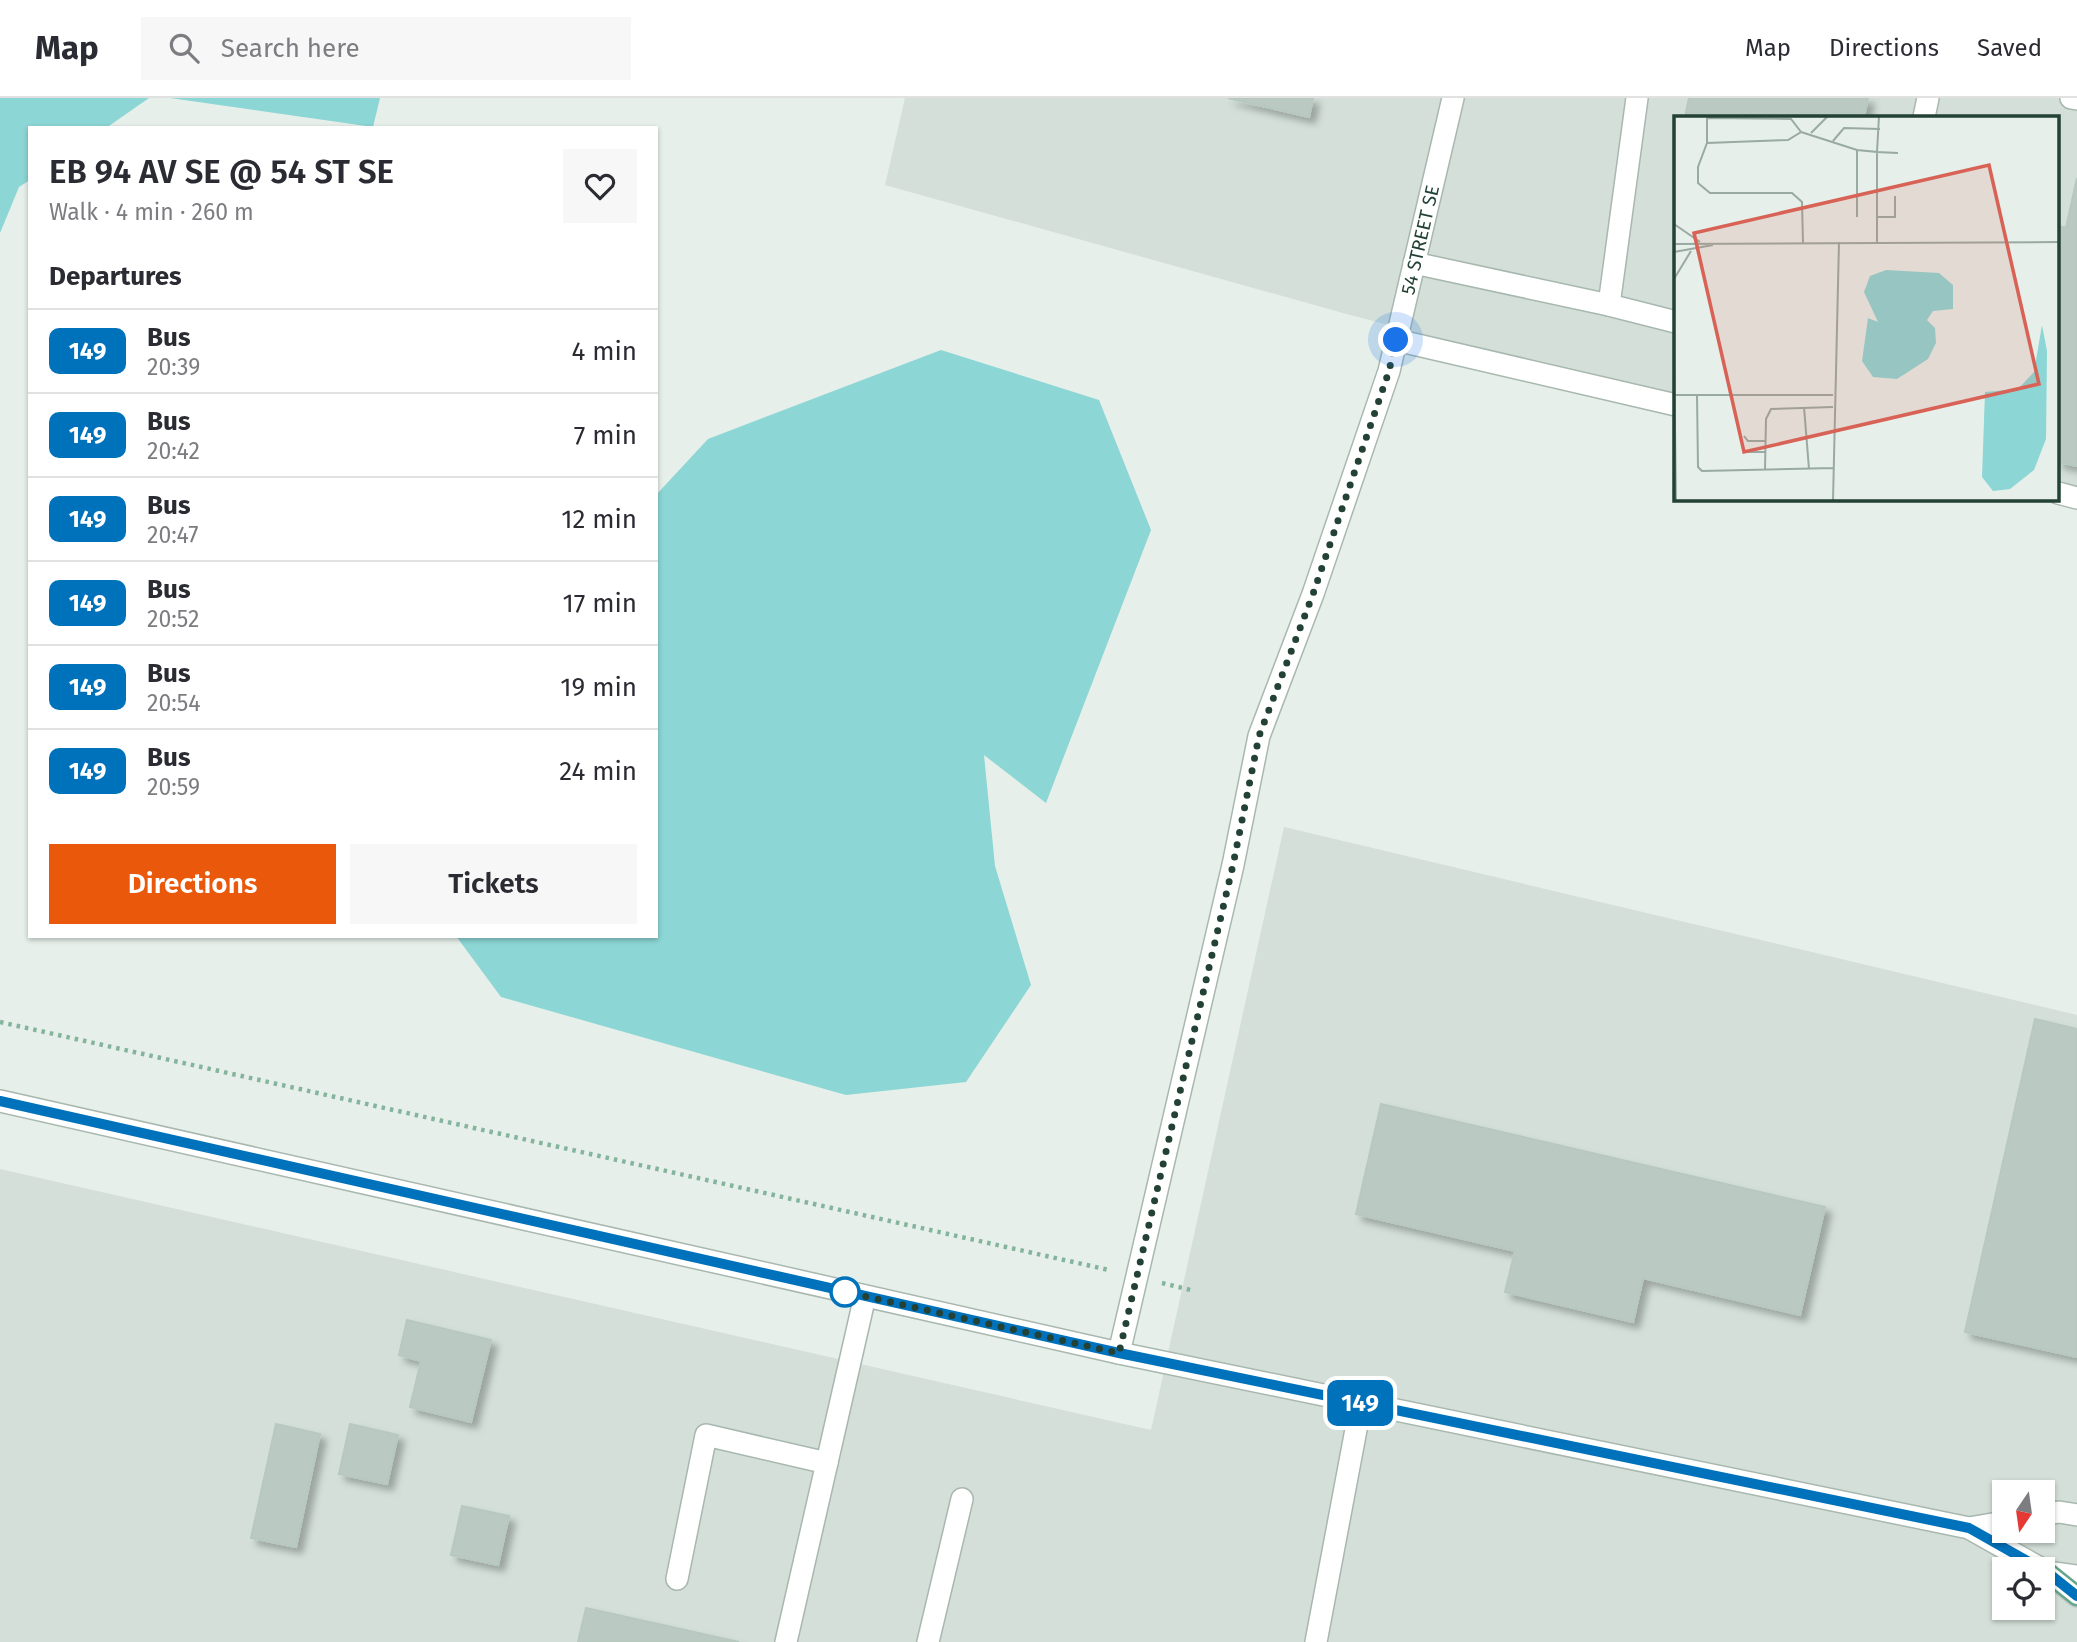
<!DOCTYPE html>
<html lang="en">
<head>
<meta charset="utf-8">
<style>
	:root { --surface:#fff; --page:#f7f7f7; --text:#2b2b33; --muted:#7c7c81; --line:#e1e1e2; --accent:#ea580c }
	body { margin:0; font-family:"Fira Sans",sans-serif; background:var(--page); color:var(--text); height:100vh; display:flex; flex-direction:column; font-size:26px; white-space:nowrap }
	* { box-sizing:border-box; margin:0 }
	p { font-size:23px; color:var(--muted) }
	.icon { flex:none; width:38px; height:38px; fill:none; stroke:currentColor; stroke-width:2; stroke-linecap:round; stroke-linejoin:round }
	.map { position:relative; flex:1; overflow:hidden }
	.side { position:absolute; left:28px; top:28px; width:630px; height:812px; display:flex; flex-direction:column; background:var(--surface); border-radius:0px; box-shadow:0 2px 5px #0004 }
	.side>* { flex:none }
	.badge { padding:0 14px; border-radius:10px; font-size:24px; line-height:46px }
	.needle { width:46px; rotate:193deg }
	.fabs { position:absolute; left:1992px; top:1382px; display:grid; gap:14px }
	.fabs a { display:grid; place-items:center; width:63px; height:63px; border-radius:0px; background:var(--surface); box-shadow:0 2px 5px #0004; font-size:35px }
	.you { position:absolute; width:35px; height:35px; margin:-18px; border:5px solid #fff; border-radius:50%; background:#1a73e8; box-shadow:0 0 0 10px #1a73e833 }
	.map>.badge { position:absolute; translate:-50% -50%; box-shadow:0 0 0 4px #fff }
	h2 { padding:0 21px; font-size:26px; line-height:63px }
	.round { display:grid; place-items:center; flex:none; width:74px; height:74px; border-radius:0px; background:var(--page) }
	.headline { display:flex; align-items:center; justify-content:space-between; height:119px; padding:0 21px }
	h1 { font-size:33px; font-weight:600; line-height:52px }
	.action { display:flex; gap:14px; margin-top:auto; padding:14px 21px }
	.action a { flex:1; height:80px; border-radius:0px; background:var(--accent); color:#fff; font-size:28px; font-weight:600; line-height:80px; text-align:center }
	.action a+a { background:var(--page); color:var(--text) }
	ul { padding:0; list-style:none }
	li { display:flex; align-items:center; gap:21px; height:84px; padding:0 21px; border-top:2px solid var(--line) }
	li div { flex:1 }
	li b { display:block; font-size:26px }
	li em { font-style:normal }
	li .badge { min-width:77px; font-weight:700; text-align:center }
	header { display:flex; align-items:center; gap:42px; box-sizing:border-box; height:98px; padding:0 35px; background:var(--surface); border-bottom:2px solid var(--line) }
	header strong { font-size:33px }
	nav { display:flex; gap:38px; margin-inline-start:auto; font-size:24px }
	.search { width:490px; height:63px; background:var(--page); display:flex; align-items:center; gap:18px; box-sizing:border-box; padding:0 24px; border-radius:0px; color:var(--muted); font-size:26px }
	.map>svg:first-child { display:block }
	.built { fill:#d3dfd8; fill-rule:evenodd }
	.water { fill:#8cd6d5 }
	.building { fill:#bacac2; stroke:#b7c9bf; stroke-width:2; filter:url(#shadow) }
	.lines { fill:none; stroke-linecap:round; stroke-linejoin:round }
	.minor-casing { stroke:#a8b8af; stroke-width:24 }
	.major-casing { stroke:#c1cac6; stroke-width:24 }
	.path { stroke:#85b49d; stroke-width:4.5; stroke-dasharray:3.5 5; stroke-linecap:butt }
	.minor { stroke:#fff; stroke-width:21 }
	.major { stroke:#68a68c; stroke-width:21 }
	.line-casing { stroke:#fff; stroke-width:16 }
	.line { stroke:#0072bc; stroke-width:10 }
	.walk { stroke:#234235; stroke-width:7; stroke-dasharray:0 12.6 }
	.stop-dot { fill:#fff; stroke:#0072bc; stroke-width:3.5 }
	.labels { text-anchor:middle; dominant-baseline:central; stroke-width:6; stroke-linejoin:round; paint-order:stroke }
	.street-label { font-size:19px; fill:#234235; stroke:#f7fbf8 }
	.inset-road { fill:none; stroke:#98aaa1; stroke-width:2 }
	.view { fill:#d86255; fill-opacity:0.15; stroke:#d86255; stroke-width:3.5 }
	.inset-edge { fill:none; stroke:#234235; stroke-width:3.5 }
</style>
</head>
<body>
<header>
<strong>Map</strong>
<div class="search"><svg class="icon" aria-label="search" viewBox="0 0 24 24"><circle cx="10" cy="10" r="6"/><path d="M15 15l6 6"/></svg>Search here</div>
<nav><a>Map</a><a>Directions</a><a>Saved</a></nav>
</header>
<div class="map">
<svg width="2077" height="1544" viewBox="0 0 2077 1544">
	<defs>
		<filter id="shadow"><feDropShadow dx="6" dy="6" stdDeviation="3.5" flood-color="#0004"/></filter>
	</defs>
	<rect width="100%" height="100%" fill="#e6efe9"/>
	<!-- built -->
	<g class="built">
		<polygon points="905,0 2077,0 2077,409 2045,401 2058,401 2058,19 1676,19 1676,303 1343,215 885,87"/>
		<path d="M1284,729l793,188v627h-2077v-473l1151,261zM2004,1395h38v38h-38zM2004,1472h38v38h-38z"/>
	</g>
	<!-- water -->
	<g class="water">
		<polygon points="0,0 149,0 106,30 30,30 30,82 19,89 0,135"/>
		<polygon points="170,0 380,0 373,29"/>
		<polygon points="941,252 1099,302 1151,432 1046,705 984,657 995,768 1031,887 966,984 846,997 501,899 456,838 656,838 656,397 708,341"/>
	</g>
	<!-- building -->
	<g class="building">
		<polygon points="1228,0 1313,0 1309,19"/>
		<polygon points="1689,0 1868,0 1864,19 1685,19"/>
		<polygon points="2077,80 2077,368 2058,364 2058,128 2066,130"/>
		<polygon points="2035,921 2077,931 2077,1259 1965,1234"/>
		<polygon points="1381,1006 1825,1109 1800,1217 1643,1180 1633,1224 1505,1194 1515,1153 1356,1116"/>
		<polygon points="407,1222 491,1242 471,1324 410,1309 421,1263 399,1257"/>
		<polygon points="276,1326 320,1336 296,1449 251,1440"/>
		<polygon points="350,1326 398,1337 387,1386 339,1376"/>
		<polygon points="462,1408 509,1418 498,1467 451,1457"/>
		<polygon points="586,1510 739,1544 578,1544"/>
	</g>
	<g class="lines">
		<!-- minor casing -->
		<g class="minor-casing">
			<g id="minor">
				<polyline points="2071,0 2077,1"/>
				<polyline points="1924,19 1928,0"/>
				<polyline points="1414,165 1609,207 1676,224"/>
				<polyline points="1609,207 1637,0"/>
				<polyline points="1396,242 1676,307"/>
				<polyline points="2058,395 2077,400"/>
				<polyline points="0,1003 1119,1255 1969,1430 2047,1474 2077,1478"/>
				<path id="s1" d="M1119,1255l114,-488 26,-129 54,-142 76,-223 64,-273"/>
				<polyline points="2042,1417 2059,1414 2077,1417"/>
				<polyline points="1969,1430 2004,1424"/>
				<polyline points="677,1481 706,1337 827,1365"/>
				<polyline points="786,1544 865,1198"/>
				<polyline points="928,1544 962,1401"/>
				<polyline points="1316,1544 1361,1305"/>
			</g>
		</g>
		<!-- major casing -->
		<g class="major-casing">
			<polyline id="major" points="2047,1474 2077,1498"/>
		</g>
		<!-- path -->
		<g class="path">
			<polyline points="0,924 1109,1172"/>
			<polyline points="1162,1185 1195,1193"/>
		</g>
		<!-- minor -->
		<use href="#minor" class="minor"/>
		<!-- major -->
		<use href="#major" class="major"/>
	</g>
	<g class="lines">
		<!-- line casing -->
		<g class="line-casing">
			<polyline id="line" points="0,1003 1119,1255 1969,1430 2047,1474 2077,1498"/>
		</g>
		<!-- line -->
		<use href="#line" class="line"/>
		<!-- walk -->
		<polyline class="walk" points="845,1194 837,1192 1119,1255 1233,767 1259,638 1313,496 1389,273 1396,242"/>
	</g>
	<!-- markers -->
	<circle class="stop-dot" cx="845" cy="1194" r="14"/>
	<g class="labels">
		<!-- street labels -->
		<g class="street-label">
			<text stroke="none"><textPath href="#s1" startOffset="1155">54 STREET SE</textPath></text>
		</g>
	</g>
	<!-- overview -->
	<g transform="translate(1674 18)">
		<rect width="385" height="385" fill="#e6efe9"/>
		<path d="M212,154l53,3 14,12v24l-20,2 -6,9 8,8 1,15 -8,16 -31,20 -24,-2 -11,-16 6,-43 10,4 -14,-30 6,-16zM368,209l5,26 -1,88 -12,31 -24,19 -17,2 -11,-14 3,-85 33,-3 16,-17z" fill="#8cd6d5"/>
		<path class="inset-road" d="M205,0l-2,36 21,1M127,16l56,18 20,2v90M137,17l17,-17M159,25l11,-13 36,1M33,27v-25l84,1 10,13 -13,8 -81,3 -9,24v16l12,10h82l10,9 1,41M183,101v-67M203,101h18v-21M0,108l26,18M0,128l385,-2M0,136l39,-7M0,163l17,-28M0,237l2,148M1,279h22l1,72 4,4 131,-3M23,279h136M130,291l5,62M70,320l4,5h17M69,336h22M91,354l1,-51 5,-10 62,-2M159,385l6,-259"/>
		<path class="view" d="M315,49l50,219 -295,68 -50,-219z"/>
		<rect width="385" height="385" class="inset-edge"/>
	</g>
</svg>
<div class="fabs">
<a><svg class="needle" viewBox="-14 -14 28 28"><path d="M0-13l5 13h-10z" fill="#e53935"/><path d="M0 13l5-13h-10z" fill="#7c7c81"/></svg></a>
<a><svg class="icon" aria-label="locate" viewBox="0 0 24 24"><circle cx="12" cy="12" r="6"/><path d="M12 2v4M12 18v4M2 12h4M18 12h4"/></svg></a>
</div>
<div class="you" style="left:1396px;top:242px"></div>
<b class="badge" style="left:1360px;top:1305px;background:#0072bc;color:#fff">149</b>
<section class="side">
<div class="headline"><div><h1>EB 94 AV SE @ 54 ST SE</h1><p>Walk · 4 min · 260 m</p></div><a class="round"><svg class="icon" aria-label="heart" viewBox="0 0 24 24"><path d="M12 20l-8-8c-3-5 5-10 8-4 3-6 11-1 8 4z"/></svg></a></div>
<h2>Departures</h2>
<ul>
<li><span class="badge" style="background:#0072bc;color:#fff">149</span><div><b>Bus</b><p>20:39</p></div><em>4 min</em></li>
<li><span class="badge" style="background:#0072bc;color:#fff">149</span><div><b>Bus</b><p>20:42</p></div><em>7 min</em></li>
<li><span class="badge" style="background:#0072bc;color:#fff">149</span><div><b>Bus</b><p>20:47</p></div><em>12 min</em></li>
<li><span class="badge" style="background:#0072bc;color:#fff">149</span><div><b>Bus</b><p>20:52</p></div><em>17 min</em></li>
<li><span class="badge" style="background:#0072bc;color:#fff">149</span><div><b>Bus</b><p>20:54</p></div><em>19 min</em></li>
<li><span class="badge" style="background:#0072bc;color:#fff">149</span><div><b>Bus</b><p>20:59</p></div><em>24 min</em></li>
</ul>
<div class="action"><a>Directions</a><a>Tickets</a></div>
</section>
</div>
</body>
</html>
